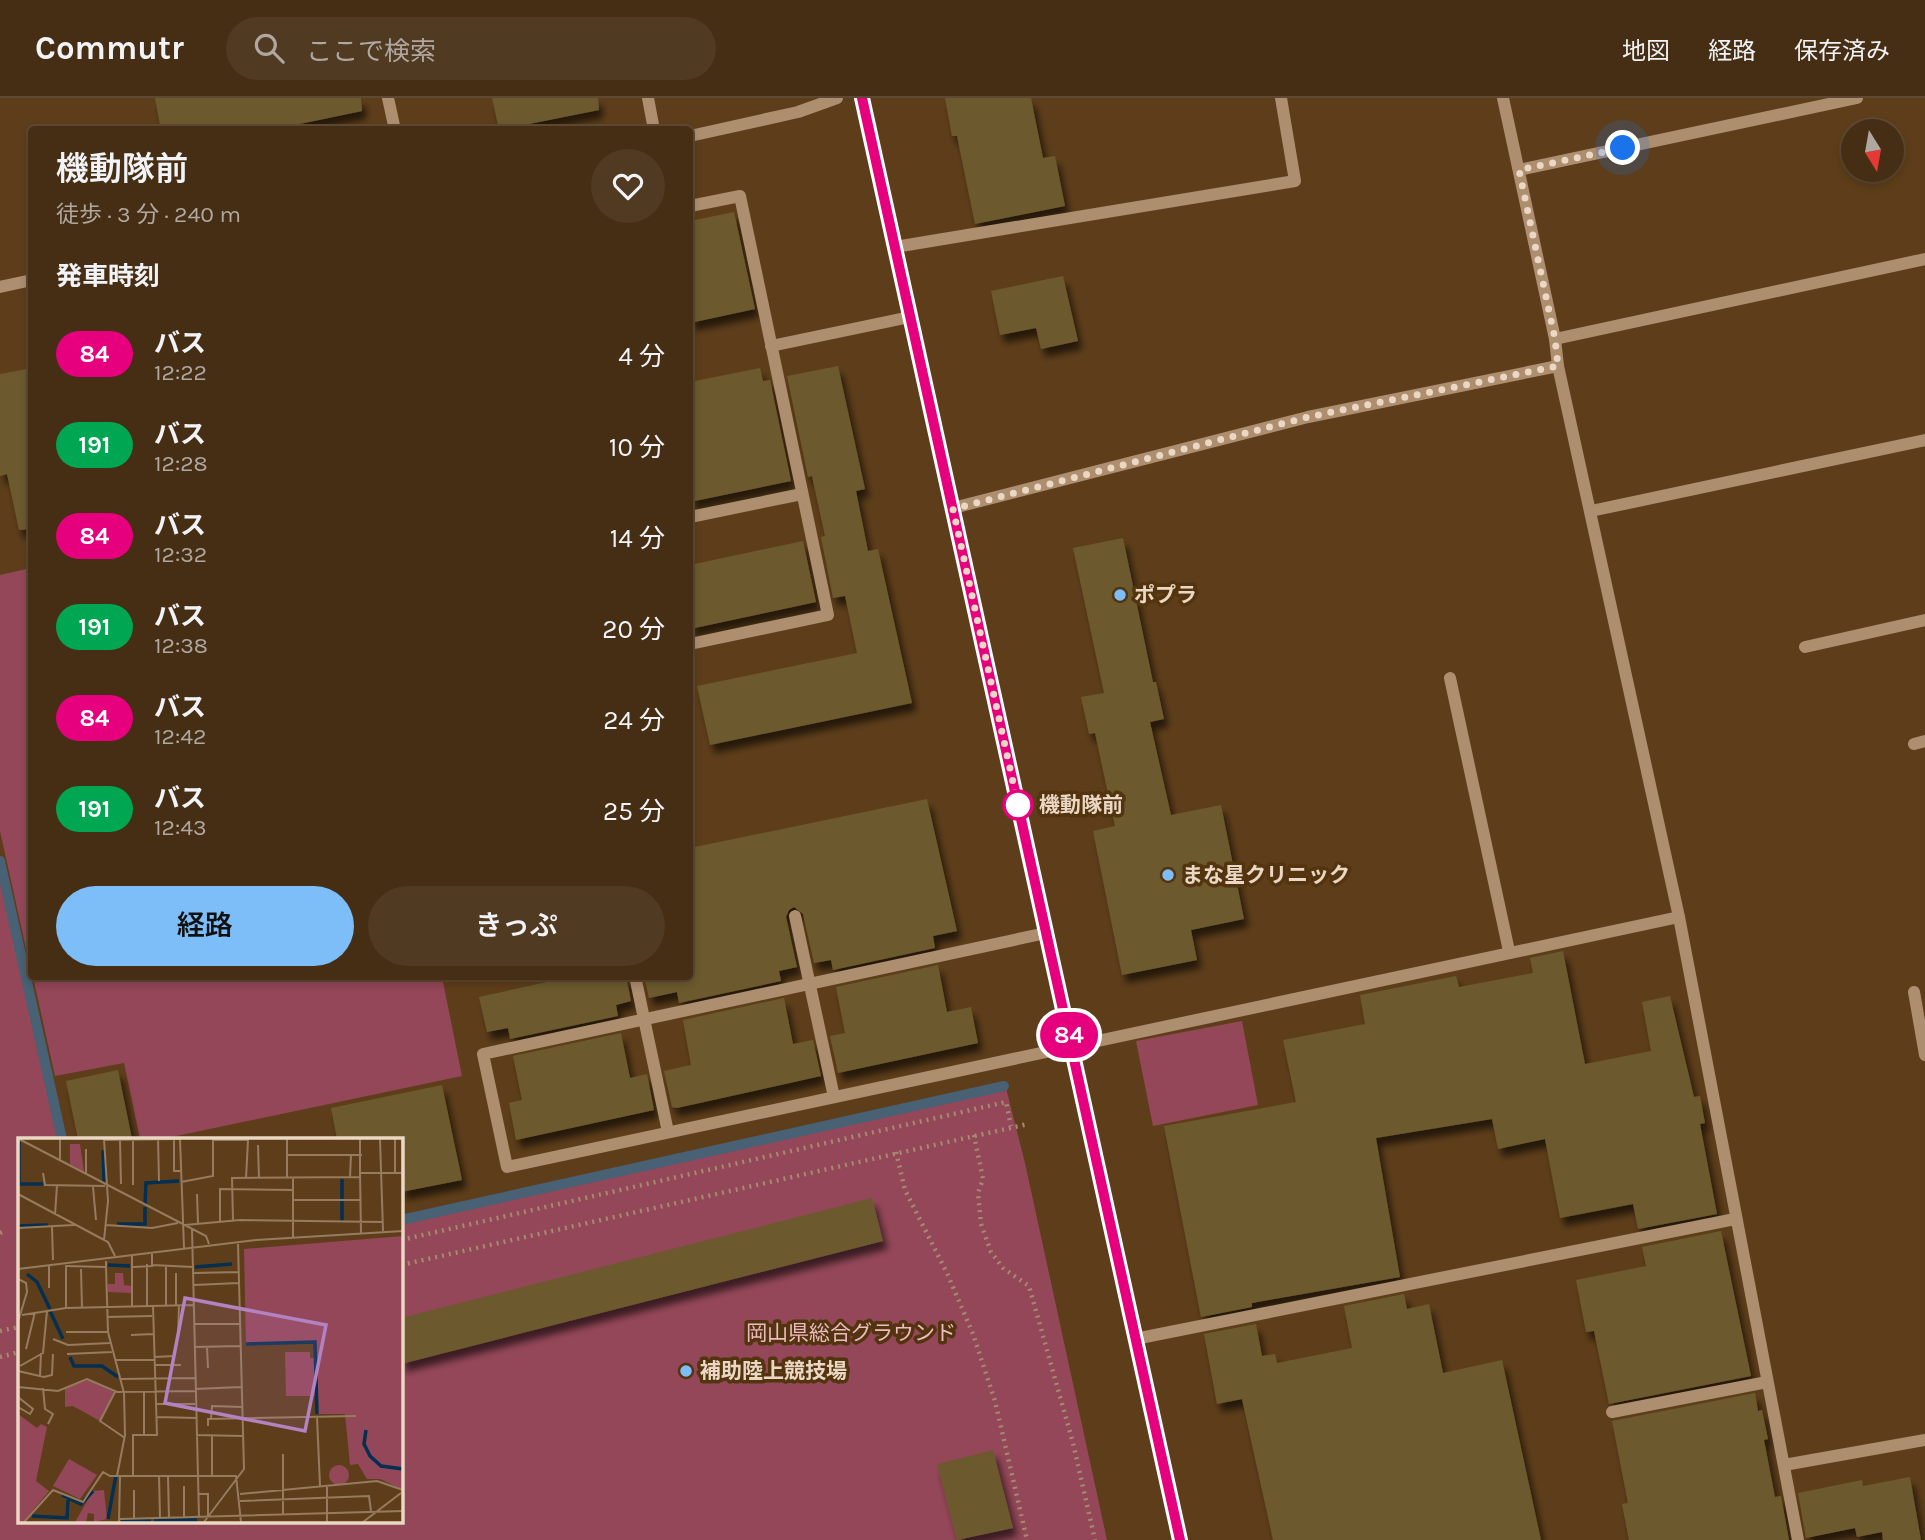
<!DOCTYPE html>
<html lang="ja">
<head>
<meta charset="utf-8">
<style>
	:root { --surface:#462e14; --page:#503a22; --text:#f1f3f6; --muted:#b0a8a0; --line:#5e4a34; --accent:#7dbef9 }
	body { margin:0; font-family:Karla,"Noto Sans JP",sans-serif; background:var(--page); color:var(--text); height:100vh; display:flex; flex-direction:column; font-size:26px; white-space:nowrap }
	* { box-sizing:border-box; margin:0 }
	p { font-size:23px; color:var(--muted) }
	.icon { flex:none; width:38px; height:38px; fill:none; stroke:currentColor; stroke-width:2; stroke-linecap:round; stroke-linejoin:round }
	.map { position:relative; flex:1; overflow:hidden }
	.side { position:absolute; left:28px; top:28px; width:665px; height:854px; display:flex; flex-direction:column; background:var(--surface); border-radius:7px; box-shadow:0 4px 10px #0003,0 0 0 2px var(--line) }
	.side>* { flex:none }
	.badge { padding:0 14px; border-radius:23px; font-size:24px; line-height:46px }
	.needle { width:46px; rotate:169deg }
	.tools { position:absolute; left:1841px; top:21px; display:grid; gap:14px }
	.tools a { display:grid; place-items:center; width:63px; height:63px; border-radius:50%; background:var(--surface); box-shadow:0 4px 10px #0003,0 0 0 2px var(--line); font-size:35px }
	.you { position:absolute; width:35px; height:35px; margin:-18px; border:5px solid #fff; border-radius:50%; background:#1a73e8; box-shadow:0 0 0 10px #1a73e833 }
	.map>.badge { position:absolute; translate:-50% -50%; box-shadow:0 0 0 4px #fff }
	h2 { padding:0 28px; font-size:26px; line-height:63px }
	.round { display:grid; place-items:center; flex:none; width:74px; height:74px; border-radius:37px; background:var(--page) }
	.overview { display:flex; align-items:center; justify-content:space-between; height:119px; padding:0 28px }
	h1 { font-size:33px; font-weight:600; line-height:52px }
	.button { display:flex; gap:14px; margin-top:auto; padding:14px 28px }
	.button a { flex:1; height:80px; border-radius:42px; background:var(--accent); color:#111; font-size:28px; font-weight:600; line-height:80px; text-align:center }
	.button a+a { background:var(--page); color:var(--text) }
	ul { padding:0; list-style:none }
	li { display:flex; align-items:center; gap:21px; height:91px; padding:0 28px }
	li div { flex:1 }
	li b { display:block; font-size:26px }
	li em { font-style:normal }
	li .badge { min-width:77px; font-weight:700; text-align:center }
	header { display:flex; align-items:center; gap:42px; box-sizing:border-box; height:98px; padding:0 35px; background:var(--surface); border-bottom:2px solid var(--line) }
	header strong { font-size:33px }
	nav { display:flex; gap:38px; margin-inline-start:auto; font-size:24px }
	.search { width:490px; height:63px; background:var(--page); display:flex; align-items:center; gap:18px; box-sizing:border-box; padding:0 24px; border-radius:38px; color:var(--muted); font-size:26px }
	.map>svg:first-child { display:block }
	.green { fill:#944758 }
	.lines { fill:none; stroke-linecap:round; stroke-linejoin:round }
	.stream { stroke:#486174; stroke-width:10 }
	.building { fill:#6c5a2d; filter:url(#shadow) }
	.path { stroke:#a48b6f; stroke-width:4.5; stroke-dasharray:2 5; stroke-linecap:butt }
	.minor { stroke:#ad8e6f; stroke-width:12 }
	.line-casing { stroke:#fff; stroke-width:16 }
	.line { stroke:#e6007e; stroke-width:10 }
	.walk { stroke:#ead7c4; stroke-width:7; stroke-dasharray:0 12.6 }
	.poi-dot { fill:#7dbef9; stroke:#52340e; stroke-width:2.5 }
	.stop-dot { fill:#fff; stroke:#e6007e; stroke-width:3.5 }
	.labels { text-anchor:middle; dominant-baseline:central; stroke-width:7; stroke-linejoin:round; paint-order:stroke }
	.poi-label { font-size:21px; font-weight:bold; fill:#ead7c4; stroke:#52340e; text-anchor:start }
	.stop-label { font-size:21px; font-weight:bold; fill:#ead7c4; stroke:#52340e; text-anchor:start }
	.park-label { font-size:21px; fill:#efb9c2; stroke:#52340e }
	.inset-river { fill:none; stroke:#032f52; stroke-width:3.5 }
	.inset-road { fill:none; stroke:#967b5e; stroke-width:2 }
	.view { fill:#b282c2; fill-opacity:0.15; stroke:#b282c2; stroke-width:3.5 }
	.inset-edge { fill:none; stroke:#ead7c4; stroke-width:3.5 }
</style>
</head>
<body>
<header>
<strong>Commutr</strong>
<div class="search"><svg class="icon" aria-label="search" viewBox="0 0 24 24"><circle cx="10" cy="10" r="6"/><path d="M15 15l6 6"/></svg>ここで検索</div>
<nav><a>地図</a><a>経路</a><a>保存済み</a></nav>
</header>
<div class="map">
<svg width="1925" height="1442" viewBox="0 0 1925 1442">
	<defs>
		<filter id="shadow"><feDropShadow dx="4.5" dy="8" stdDeviation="3.5" flood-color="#0009"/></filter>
	</defs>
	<rect width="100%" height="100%" fill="#5e3e1a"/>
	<!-- green -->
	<g class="green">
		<polygon points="31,470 32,470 31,873 0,733 0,477"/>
		<polygon points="0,779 59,1041 19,1041 19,1423 401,1423 401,1124 1006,990 1025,1065 1107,1442 0,1442"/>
		<polygon points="33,879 442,879 462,978 162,1041 140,1041 124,965 55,978"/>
		<polygon points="1242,923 1258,1007 1153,1028 1136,943"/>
	</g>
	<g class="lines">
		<!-- stream -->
		<g class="stream">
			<polyline points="0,763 62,1041"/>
			<polyline points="401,1122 1004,988"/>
		</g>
	</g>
	<!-- building -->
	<g class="building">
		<polygon points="155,0 361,0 362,13 271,32 161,32"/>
		<polygon points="492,0 598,0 599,12 499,32"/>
		<polygon points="945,0 1031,0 1043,60 1055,58 1065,108 975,126 957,38 952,38"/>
		<polygon points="734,114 755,211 690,225 690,123"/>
		<polygon points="1063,178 1078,243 1041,251 1036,230 1000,237 991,193"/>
		<polygon points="838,268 865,391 856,393 868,453 878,451 912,605 710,647 697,588 857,555 845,498 833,500 821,439 825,438 812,378 808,379 787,278"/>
		<polygon points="32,270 32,431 19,432 7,376 0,378 0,276"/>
		<polygon points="760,270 763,283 770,282 791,383 690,404 690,284"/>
		<polygon points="1123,440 1153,584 1156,584 1164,621 1150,624 1171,717 1221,707 1244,821 1191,832 1197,862 1122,877 1093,733 1115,728 1095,635 1089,636 1081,599 1104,595 1073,450"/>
		<polygon points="803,443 816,504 690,531 690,467"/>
		<polygon points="927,701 957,833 933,838 935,850 833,872 831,862 814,865 803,816 794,809 789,812 786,819 797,869 779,873 781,883 679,905 677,894 649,900 644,878 690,878 690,750"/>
		<polygon points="1563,853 1585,966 1651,953 1642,904 1670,898 1694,999 1700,998 1705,1025 1700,1026 1717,1116 1638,1131 1633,1106 1560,1120 1545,1041 1498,1051 1492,1021 1376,1040 1400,1179 1252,1205 1252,1209 1201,1219 1164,1028 1296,1004 1283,942 1365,926 1360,897 1456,878 1459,889 1533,875 1530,860"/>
		<polygon points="938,867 947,914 971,909 978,945 838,975 830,938 845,935 836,889"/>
		<polygon points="574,878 626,878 631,903 616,907 618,918 510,941 508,930 487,934 479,899"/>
		<polygon points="784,900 793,946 813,942 821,978 677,1010 672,1009 664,973 691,967 683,922"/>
		<polygon points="621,935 630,980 647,976 654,1012 516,1042 509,1005 522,1002 513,958"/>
		<polygon points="118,972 132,1041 78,1041 66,983"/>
		<polygon points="442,987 462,1082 401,1094 401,1041 337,1041 331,1010"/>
		<polygon points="872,1100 883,1143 401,1266 401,1220"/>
		<polygon points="1721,1133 1751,1278 1609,1306 1594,1233 1586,1234 1576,1182 1646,1168 1642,1149"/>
		<polygon points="1404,1196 1407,1211 1429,1206 1443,1275 1502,1262 1541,1442 1273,1442 1242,1301 1217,1306 1204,1236 1256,1226 1262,1258 1275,1256 1277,1265 1352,1250 1344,1208"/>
		<polygon points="1755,1295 1758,1313 1762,1312 1768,1341 1764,1342 1775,1399 1781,1398 1789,1442 1629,1442 1622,1406 1628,1405 1612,1323"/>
		<polygon points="993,1352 1013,1430 957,1442 937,1366"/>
		<polygon points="1910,1379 1921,1442 1883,1442 1882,1434 1857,1439 1855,1430 1806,1440 1798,1395 1862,1382 1863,1388"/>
	</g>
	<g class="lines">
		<!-- path -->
		<g class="path">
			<polyline points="974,1037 983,1081 978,1095 981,1126 991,1154 1003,1170 1029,1188 1073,1345 1095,1442"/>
			<polyline points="896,1054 905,1092 947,1175 973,1236 995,1303 1027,1442"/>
			<polyline points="0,1135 2,1134"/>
			<polyline points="401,1142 1006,1004 1011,1028"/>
			<polyline points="401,1167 1028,1026"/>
			<polyline points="0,1233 19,1229"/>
			<polyline points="0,1259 19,1254"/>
		</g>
		<!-- minor -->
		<g class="minor">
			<polyline points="388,0 395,32"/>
			<polyline points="648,0 654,32"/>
			<polyline points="862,0 1179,1442"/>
			<polyline points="1503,0 1555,241 1558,268 1679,819 1798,1442"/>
			<polyline points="690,38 798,14 837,0"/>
			<polyline points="1519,72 1857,0"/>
			<polyline points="690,108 740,98 828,517 690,546"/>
			<polyline points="895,149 1295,83 1281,0"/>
			<polyline points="0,189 32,182"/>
			<polyline points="1555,241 1925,161"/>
			<polyline points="771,248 910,219"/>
			<polyline points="953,410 1308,319 1558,268"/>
			<polyline points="1591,413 1925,342"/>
			<polyline points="690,419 802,396"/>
			<polyline points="1805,549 1925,522"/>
			<polyline points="1450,580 1509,853"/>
			<polyline points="1914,646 1925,643"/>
			<polyline points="795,818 834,999"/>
			<polyline points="1046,835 483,956 507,1069 1679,819"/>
			<polyline points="635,878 668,1034"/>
			<polyline points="1914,894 1925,957"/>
			<polyline points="1135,1241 1735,1121"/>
			<polyline points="1612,1314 1767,1284"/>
			<polyline points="1784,1367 1925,1342"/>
		</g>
	</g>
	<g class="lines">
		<!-- line casing -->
		<g class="line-casing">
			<polyline id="line" points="862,0 1180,1442"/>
		</g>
		<!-- line -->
		<use href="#line" class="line"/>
		<!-- walk -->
		<polyline class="walk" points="1018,707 953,411 1308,319 1558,268 1555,241 1519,72 1623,50"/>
	</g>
	<!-- markers -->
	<g class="poi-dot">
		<circle cx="1120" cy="497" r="7"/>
		<circle cx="1168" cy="777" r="7"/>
		<circle cx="686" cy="1273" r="7"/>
	</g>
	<circle class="stop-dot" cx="1018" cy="707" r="14"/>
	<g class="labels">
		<!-- poi labels -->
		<g class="poi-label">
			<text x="1134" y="497">ポプラ</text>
			<text x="1182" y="777">まな星クリニック</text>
			<text x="700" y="1273">補助陸上競技場</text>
		</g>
		<!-- stop labels -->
		<g class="stop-label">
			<text x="1039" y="707">機動隊前</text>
		</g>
		<!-- park labels -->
		<g class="park-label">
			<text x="851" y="1235">岡山県総合グラウンド</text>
		</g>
	</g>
	<!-- overview -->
	<g transform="translate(18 1040)">
		<rect width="385" height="385" fill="#5e3e1a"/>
		<path d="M52,6h10l4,28 -14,-8zM385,98v252h-4l-19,-9h-13l-9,-15 -8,1 -5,-51h-27l-1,-18h-31l-1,-44h25v6h6l-1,-16 -69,2 -2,-95zM97,135h8l1,12 7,1v7l-23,-1v-8h7zM70,242l26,12 -14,29 -27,-15 -8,1v-19zM0,276l19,14 4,-4 6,3 -11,54 13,10 -26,31h-5zM51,321l28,16 -17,24 -27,-13zM311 337a10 10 0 1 1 20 0a10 10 0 1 1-20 0ZM86,352l3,29 -13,3v-8l-6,-1 -2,9h-11l18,-31z" fill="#944758"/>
		<path class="inset-river" d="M1,4v42M85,12l1,32M0,46h25M127,66l1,-21 33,-2M324,84v-43M99,86h28v-17M0,88l30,-1M90,127l22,1M177,129l37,-3M9,136l10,8 13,27M32,173l13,28M228,206l69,-2 2,72M52,219l4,9h28l16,11M348,292l-2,14 6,12 11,10 22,3M44,357l19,9 12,-13M14,378l35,2 1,-18M90,381l8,-44M103,383h30M136,383l43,-1"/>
		<path class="inset-road" d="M1,1l187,97 3,8M42,1v22M140,1l1,42M156,1v32h7M162,1l4,109M342,1v34M362,1l3,92M377,1v33M384,1l1,84M86,2l75,-1M102,3l1,43M240,7l1,33M68,11v25M269,17h75M25,35l2,12 60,1M269,39v-38M332,39l1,-22M163,44l32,-6v-36h35l-2,39M115,47v-45M75,49l3,33M0,56l90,48 7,14M179,56l1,29M275,62h68M37,77l2,-30M215,82l-1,-42 128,-1M202,84v-33l73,1M88,87l46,3 26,-5M167,87l55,-5 143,2M34,89l1,33M0,90l56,-3M174,91l7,288M343,96l-1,-61h43M275,100v-61M86,102l4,-39 -4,-62M114,118v50M129,126v42M134,127l41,2M47,128l41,1v-6M48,129v41M88,129l2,65 16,61 1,42 -8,41M115,129l19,-1v-13M0,131l238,-29 147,-9M63,131l1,38M176,135l45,-1M0,141l8,4 1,9 -9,30M176,147l45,-2M31,150v-23M148,167v-40M158,167v-32M4,177l44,-7 128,-3M89,179l45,-1M176,186h46M48,194h42M113,197l22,-1M160,200l1,-33M35,201l15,6 42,-2M176,209l46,-1M189,209l1,21M8,211l9,-37M49,216l45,-2M136,219l21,-1M97,222h39M137,227h26M2,228l23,-13 4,-42M0,233l26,6 8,-2 1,-21M22,238l1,-23M103,241l74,-1M0,249l40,4 29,-12 30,13 78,-1M25,250l2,21 8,5 -5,10M177,251l46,-2M97,254l-15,29 25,17M126,254v43M0,259l15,12 -3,5 -12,-7M139,266h38M139,279l39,1M299,279l3,69M193,281l1,-13 30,1M190,288v-7l148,-3M178,297l47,1M194,298v39M265,316v60M115,338v-41h24l-4,-129M141,338l1,42M150,338l1,42M180,356h10v22M222,356l137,-13 26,9M222,363l129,-5 2,15M166,380v-32M102,381l283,-8M116,381v-29M6,384l29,-32 30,12 20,-30 7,4h126l5,46M101,384l1,-46M186,384l40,-53 -6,-225M309,384v-36M345,384l38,-29"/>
		<path class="view" d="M167,160l141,27 -21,106 -140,-28z"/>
		<rect width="385" height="385" class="inset-edge"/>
	</g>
</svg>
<div class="tools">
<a><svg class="needle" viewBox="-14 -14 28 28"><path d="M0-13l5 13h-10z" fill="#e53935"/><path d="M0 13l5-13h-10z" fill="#b0a8a0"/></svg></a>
</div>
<div class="you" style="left:1623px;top:50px"></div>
<b class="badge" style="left:1069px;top:937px;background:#e6007e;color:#fff">84</b>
<section class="side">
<div class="overview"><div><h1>機動隊前</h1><p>徒歩 · 3 分 · 240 m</p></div><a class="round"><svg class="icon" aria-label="heart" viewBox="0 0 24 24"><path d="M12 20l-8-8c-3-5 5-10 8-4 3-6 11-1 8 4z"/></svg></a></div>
<h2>発車時刻</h2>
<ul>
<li><span class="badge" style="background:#e6007e;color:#fff">84</span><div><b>バス</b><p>12:22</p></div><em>4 分</em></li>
<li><span class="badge" style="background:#00a651;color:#fff">191</span><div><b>バス</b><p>12:28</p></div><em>10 分</em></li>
<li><span class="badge" style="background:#e6007e;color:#fff">84</span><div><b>バス</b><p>12:32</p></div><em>14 分</em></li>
<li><span class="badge" style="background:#00a651;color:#fff">191</span><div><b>バス</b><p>12:38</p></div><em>20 分</em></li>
<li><span class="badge" style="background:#e6007e;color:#fff">84</span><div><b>バス</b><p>12:42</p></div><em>24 分</em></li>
<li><span class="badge" style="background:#00a651;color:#fff">191</span><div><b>バス</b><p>12:43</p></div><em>25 分</em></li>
</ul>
<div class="button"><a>経路</a><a>きっぷ</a></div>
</section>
</div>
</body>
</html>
